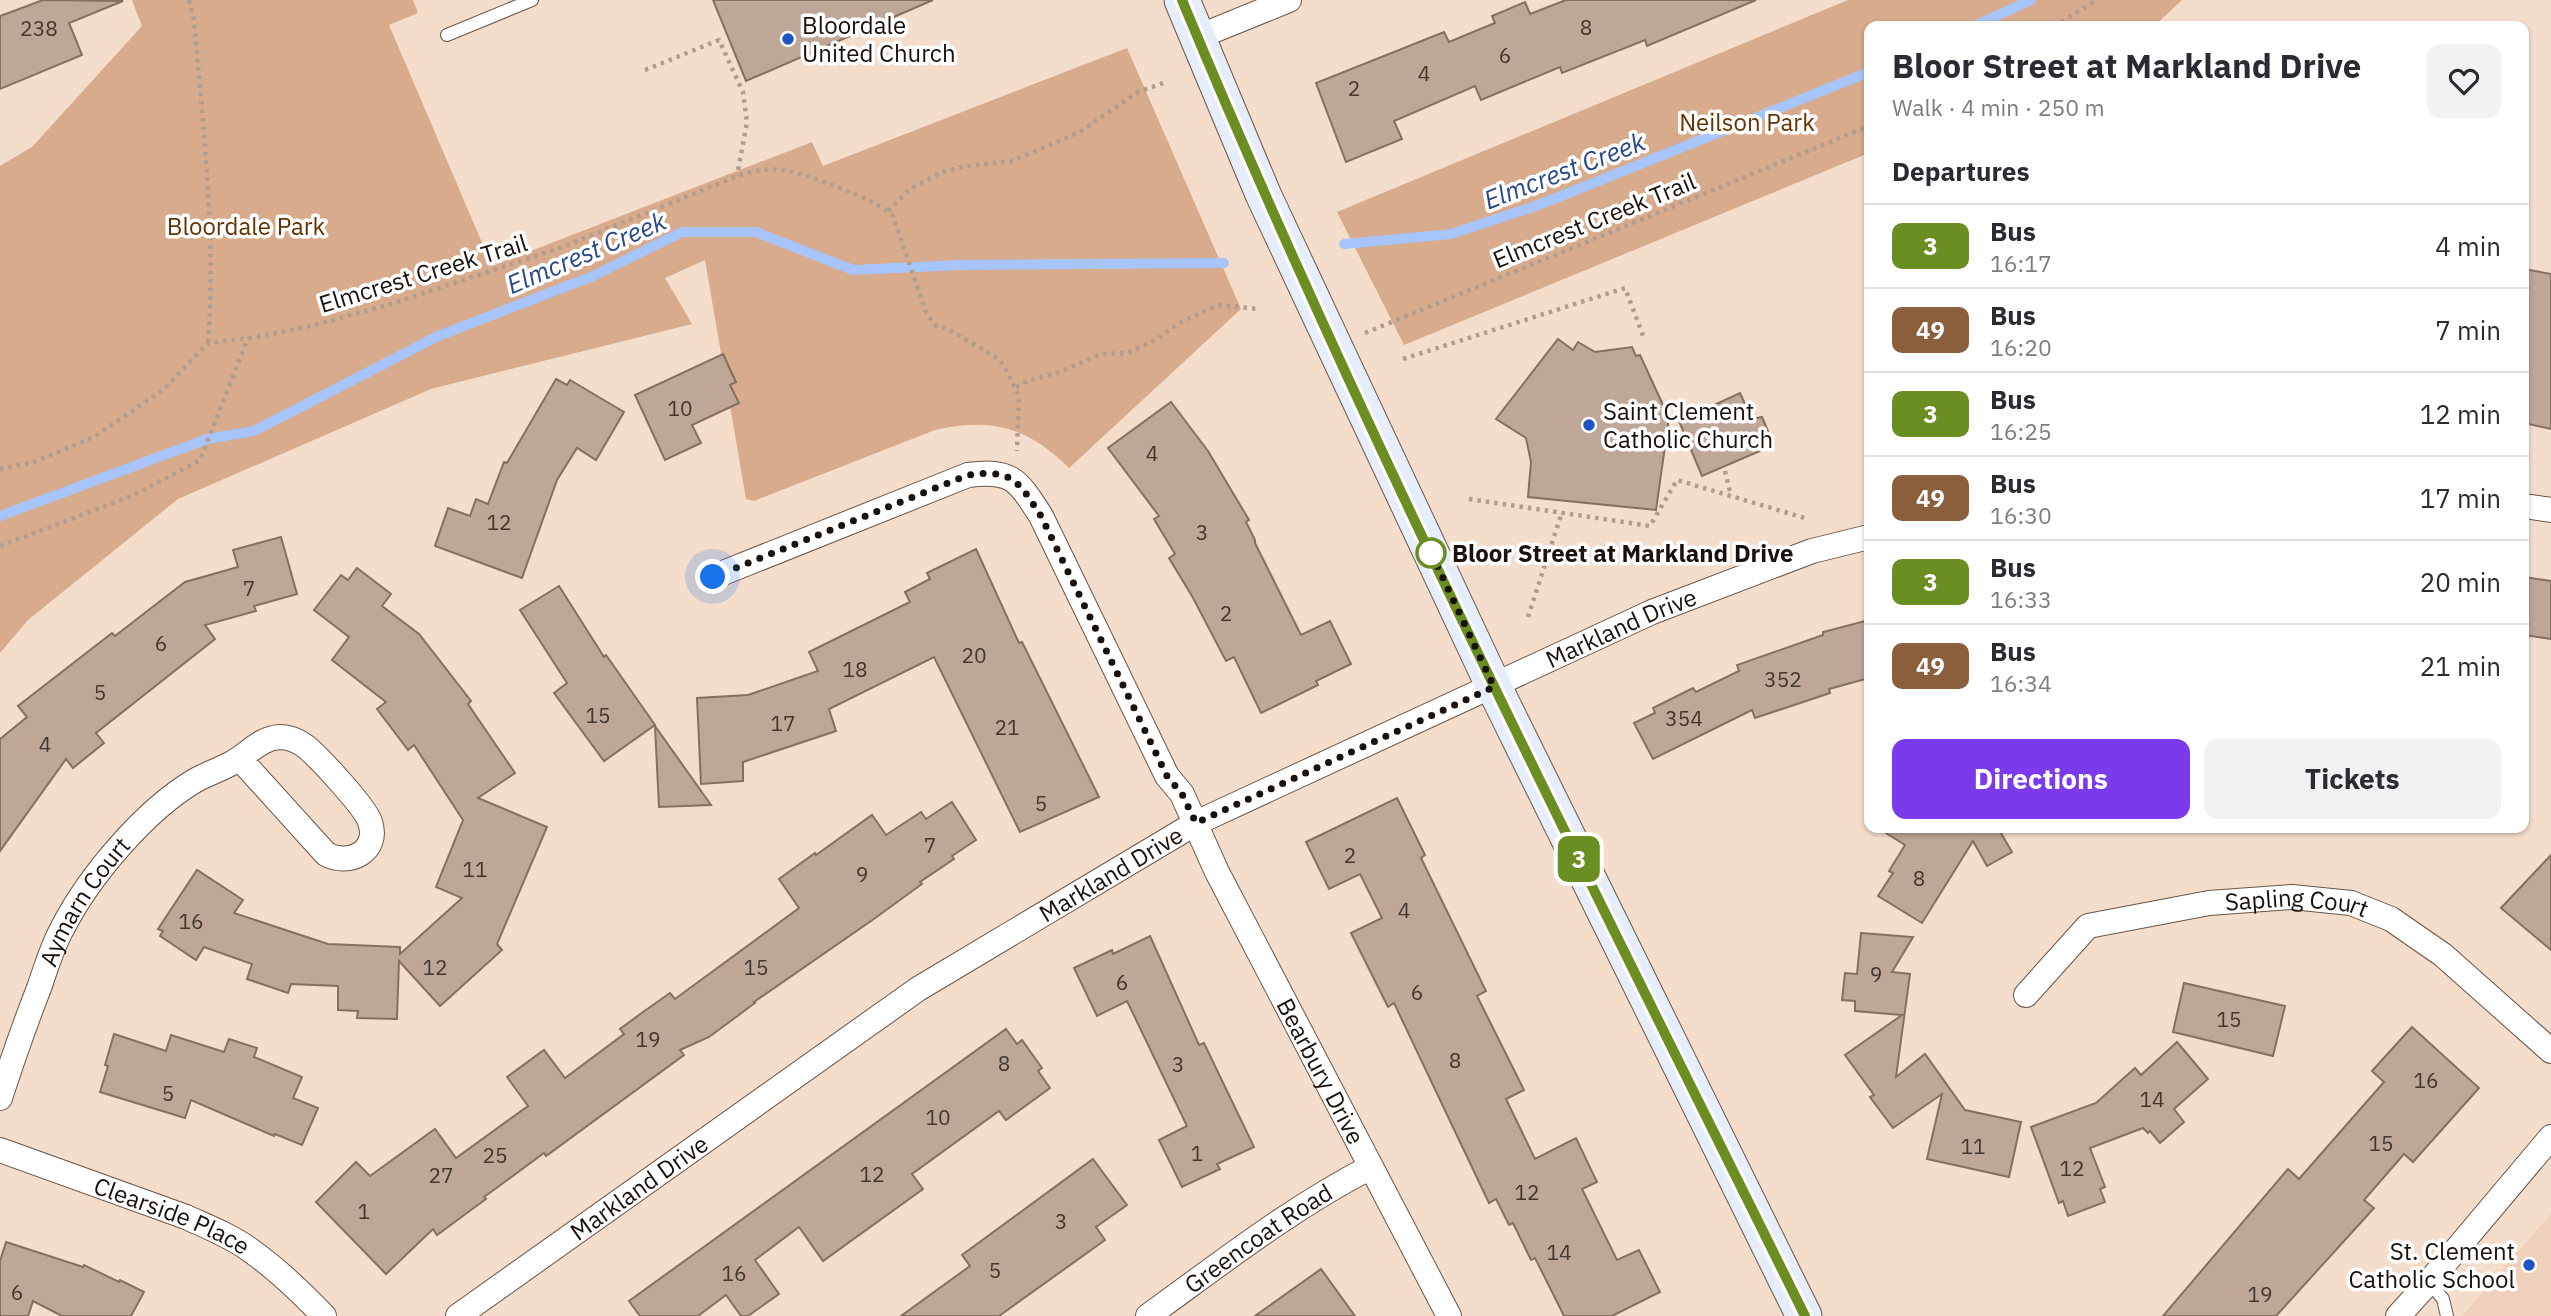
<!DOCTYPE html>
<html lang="en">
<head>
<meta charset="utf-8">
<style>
	:root { --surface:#fff; --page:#f2f2f3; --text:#2b2b33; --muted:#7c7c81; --line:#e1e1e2; --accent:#7c3aed }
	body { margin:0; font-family:"IBM Plex Sans",sans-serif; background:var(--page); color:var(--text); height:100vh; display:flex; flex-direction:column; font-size:26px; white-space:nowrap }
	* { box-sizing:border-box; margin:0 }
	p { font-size:23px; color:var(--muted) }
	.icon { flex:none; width:38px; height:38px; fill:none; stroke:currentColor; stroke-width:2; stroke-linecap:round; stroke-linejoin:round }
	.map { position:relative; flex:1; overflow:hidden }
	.drawer { position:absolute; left:1864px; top:21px; width:665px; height:812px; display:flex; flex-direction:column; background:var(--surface); border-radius:14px; box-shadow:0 2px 5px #0004 }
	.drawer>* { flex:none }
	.badge { padding:0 14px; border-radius:10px; font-size:24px; line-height:46px }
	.you { position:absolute; width:35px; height:35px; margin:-18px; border:5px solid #fff; border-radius:50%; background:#1a73e8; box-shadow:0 0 0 10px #1a73e833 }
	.map>.badge { position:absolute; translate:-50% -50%; box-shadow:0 0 0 4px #fff }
	h2 { padding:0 28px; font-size:26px; line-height:63px }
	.round { display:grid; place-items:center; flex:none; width:74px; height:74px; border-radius:14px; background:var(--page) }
	.head { display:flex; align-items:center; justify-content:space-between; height:119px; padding:0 28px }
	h1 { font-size:33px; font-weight:800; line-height:52px }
	.cta { display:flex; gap:14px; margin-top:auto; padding:14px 28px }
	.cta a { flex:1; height:80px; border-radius:14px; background:var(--accent); color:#fff; font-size:28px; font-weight:800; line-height:80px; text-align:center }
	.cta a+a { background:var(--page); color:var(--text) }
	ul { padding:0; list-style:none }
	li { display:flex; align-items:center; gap:21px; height:84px; padding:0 28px; border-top:2px solid var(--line) }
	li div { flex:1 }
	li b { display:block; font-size:26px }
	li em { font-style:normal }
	li .badge { min-width:77px; font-weight:700; text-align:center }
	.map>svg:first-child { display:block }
	.built { fill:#efd0ba }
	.green { fill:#d7ab8c }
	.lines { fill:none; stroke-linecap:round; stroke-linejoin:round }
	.stream { stroke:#a7c5fa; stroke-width:10 }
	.building { fill:#bea797; stroke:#856f60; stroke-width:2 }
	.lane-casing { stroke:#695546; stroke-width:14 }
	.street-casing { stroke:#695546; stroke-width:26 }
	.secondary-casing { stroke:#695546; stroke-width:37 }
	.path { stroke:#b09d8f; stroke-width:4.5; stroke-dasharray:3.5 5; stroke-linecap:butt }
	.lane { stroke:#fff; stroke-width:12 }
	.street { stroke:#fff; stroke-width:24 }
	.secondary { stroke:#e7eefb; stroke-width:35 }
	.line-casing { stroke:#fff; stroke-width:16 }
	.line { stroke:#6b8e23; stroke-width:10 }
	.walk { stroke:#19110b; stroke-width:7; stroke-dasharray:0 12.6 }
	.poi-dot { fill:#1e55c2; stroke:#fff; stroke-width:2.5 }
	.stop-dot { fill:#fff; stroke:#6b8e23; stroke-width:3.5 }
	.labels { text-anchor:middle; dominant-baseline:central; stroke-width:7; stroke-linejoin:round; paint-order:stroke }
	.number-label { font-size:21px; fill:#42362e }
	.poi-label { font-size:24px; fill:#19110b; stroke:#fff; text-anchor:start }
	.park-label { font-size:24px; fill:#643301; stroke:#fff }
	.street-label { font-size:24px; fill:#19110b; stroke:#fff }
	.stop-label { font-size:24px; font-weight:bold; fill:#19110b; stroke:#fff; text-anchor:start }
	.water-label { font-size:26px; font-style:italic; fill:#284988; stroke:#fff }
</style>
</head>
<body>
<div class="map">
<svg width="2551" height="1316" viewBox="0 0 2551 1316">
	<rect width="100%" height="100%" fill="#f5ddcb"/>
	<!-- built -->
	<polygon class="built" points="2551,1214 2551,1316 2462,1316"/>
	<!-- green -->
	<g class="green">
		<path d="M132,0h281l5,13 -29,12 103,241 320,-124 11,24 304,-118 114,261 -172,159c-42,-41 -77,-51 -134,-38l-181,71 -8,-2 -41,-239 -40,18 27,46 -261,65 -253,110 -150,121 -28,33v-487l32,-19 110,-121z"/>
		<polygon points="1848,0 2182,0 2154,26 1869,26 1869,153 1404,345 1337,212"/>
	</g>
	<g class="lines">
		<!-- stream -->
		<g class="stream">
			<polyline points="1974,26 2031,0"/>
			<polyline points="1344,244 1451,234 1536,206 1869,72"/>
			<polyline points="0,516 207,439 254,431 438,336 593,276 682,232 756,232 853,270 960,265 1224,263"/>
		</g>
	</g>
	<!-- building -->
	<g class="building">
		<polygon points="43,0 123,1 69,23 82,55 0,89 0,16"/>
		<polygon points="713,0 933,0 746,81"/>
		<polygon points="1566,0 1756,0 1647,46 1645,40 1562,73 1560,67 1481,100 1475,86 1394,121 1402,139 1346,162 1316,83 1444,32 1449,42 1495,23 1492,16 1525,2 1530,14"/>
		<polygon points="2524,269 2551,274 2551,429 2524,423"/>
		<polygon points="1558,339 1573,350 1578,342 1595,352 1632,347 1636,356 1640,355 1669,418 1656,510 1528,497 1531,462 1526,438 1496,419"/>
		<polygon points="723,354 736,382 730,385 739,403 692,425 701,443 665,460 635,395"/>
		<polygon points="556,379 567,385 570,380 624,412 596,460 577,448 557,480 522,578 435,546 448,508 470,516 476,499 488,504 504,462 507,463"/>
		<polygon points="1740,393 1752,419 1762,417 1774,445 1702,476 1679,421"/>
		<polygon points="1171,402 1208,451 1249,520 1246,522 1255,540 1255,543 1301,635 1330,621 1351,664 1316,681 1318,685 1261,713 1234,657 1226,661 1192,596 1169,558 1175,554 1154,519 1159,516 1108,448"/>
		<polygon points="281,537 297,594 254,606 256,611 205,625 215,639 96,733 104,743 73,768 66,759 0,851 0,739 27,717 18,706 112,633 115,636 185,582 238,567 233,550"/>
		<polygon points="976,549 1019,643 1022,642 1099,797 1020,832 934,657 829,709 836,731 743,762 743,781 701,784 697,698 748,695 818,671 809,652 910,602 905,592 930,579 927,573"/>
		<polygon points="357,568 391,594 382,606 419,634 471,701 468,704 515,773 478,798 547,827 497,944 502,950 440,1006 399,961 397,1019 357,1018 358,1011 338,1010 338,986 291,984 288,993 247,979 252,964 204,947 196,960 160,936 163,931 158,929 197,870 243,900 234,913 328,944 400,947 400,954 462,898 436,887 463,820 414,745 408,750 377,709 386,702 332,660 349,637 314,610 341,575 348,580"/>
		<polygon points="2524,577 2551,581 2551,639 2524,635"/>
		<polygon points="559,586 604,657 606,655 655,725 604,761 554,693 567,683 520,610"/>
		<polygon points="1869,620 1869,678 1829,689 1830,693 1755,718 1752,710 1653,759 1634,723 1655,713 1653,708 1693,688 1696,692 1739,671 1737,665 1823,635 1823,632"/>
		<polygon points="655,726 711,805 659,807"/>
		<polygon points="1397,798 1425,855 1421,858 1486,991 1477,996 1524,1090 1506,1099 1535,1159 1576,1138 1597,1182 1582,1189 1617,1260 1639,1250 1660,1292 1612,1316 1564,1316 1535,1258 1531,1260 1513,1223 1509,1225 1496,1199 1489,1203 1394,1003 1388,1007 1351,933 1382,918 1360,874 1329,889 1306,842"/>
		<polygon points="952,802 976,840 952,856 954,859 920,882 922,884 871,921 754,1002 755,1003 709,1037 680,1050 684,1055 546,1156 544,1153 484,1197 486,1199 437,1235 433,1229 386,1274 316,1202 356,1162 370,1176 435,1129 456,1158 528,1106 507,1077 544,1050 565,1078 624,1034 620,1029 643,1012 670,993 675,999 799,908 779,879 815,853 816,855 872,815 886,835 921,812 926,819"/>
		<polygon points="1878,828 1998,828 2012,852 1987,866 1973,841 1922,923 1878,896 1893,873 1889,871 1905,845"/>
		<polygon points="2551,855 2551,950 2501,908"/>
		<polygon points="1861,933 1913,937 1892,972 1910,974 1896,1077 1925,1054 1965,1110 2021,1122 2009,1177 1927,1159 1942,1094 1893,1128 1870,1097 1874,1095 1845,1055 1902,1015 1855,1011 1855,1001 1842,1000 1845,973 1857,974"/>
		<polygon points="1150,936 1199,1045 1204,1043 1254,1147 1217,1164 1220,1169 1182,1187 1159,1140 1187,1126 1127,1001 1097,1016 1074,968 1112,950 1113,954"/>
		<polygon points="2184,983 2285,1006 2273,1056 2173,1032"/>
		<polygon points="2412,1027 2479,1088 2413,1162 2404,1154 2364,1200 2374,1208 2276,1316 2163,1316 2288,1169 2299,1179 2384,1082 2372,1071"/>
		<polygon points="1006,1029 1017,1044 1022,1040 1042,1068 1038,1071 1050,1088 1006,1120 999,1111 912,1174 923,1189 823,1261 799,1227 755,1260 779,1294 748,1316 741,1316 726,1295 698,1316 640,1316 629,1301"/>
		<polygon points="114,1034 166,1051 171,1035 224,1052 229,1039 257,1048 254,1057 302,1077 293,1098 318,1108 302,1145 275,1134 274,1136 191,1100 185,1118 100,1092 108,1066 105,1065"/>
		<polygon points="2177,1042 2208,1079 2174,1109 2184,1122 2160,1143 2150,1131 2148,1133 2143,1128 2090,1148 2105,1187 2100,1189 2105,1202 2068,1216 2063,1201 2059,1203 2031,1127 2096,1103 2135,1068 2141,1075"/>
		<polygon points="1093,1159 1127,1205 1096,1227 1105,1240 999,1316 901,1316 970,1266 962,1255"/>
		<polygon points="6,1242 83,1267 84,1265 119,1282 120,1280 144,1292 131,1316 62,1316 33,1301 28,1316 0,1316 0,1261"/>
		<polygon points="1321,1269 1355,1316 1255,1316"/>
	</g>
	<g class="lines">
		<!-- lane casing -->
		<g class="lane-casing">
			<g id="lane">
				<polyline points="447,35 532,0"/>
				<polyline points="2429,1282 2443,1299 2447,1316"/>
			</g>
		</g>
		<!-- street casing -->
		<g class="street-casing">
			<g id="street">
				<polyline points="1198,37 1289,0"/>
				<polyline points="2524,506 2551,510"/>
				<path id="s1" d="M713,577l255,-102c45,-6 50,6 73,41l126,260 15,18 35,78 232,444"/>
				<path id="s2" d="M2026,995l62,-69 121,-23 83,-6 59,6 40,16 52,36 108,96"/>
				<path id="s3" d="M0,1098c12,-37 25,-74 39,-110 7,-20 13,-41 23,-59 27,-53 83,-119 134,-149 11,-6 23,-10 34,-16 17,-8 29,-26 50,-27 8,0 18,4 25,9 13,10 61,62 65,76 10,29 -21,45 -44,32l-86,-95"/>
				<path id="s4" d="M0,1150l186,67c22,10 45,19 64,33 27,19 51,42 74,66"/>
				<path id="s5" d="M458,1316l460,-327 278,-166 456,-211 160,-61 57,-14"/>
				<path id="s6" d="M1148,1316c72,-52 143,-108 223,-149"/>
				<polyline points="2398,1316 2429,1282 2551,1137"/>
			</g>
		</g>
		<!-- secondary casing -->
		<g class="secondary-casing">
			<polyline id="secondary" points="1182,0 1263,194 1494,687 1804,1316"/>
		</g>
		<!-- path -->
		<g class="path">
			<path d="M189,0l5,20c9,107 22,215 14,323"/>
			<polyline points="2054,26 2097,0"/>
			<polyline points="645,70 719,40 743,92 747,122 737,176"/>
			<polyline points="888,211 910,189 942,172 965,166 1012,161 1080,132 1138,92 1166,82"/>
			<polyline points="1365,333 1869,126"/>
			<polyline points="1403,359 1625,288 1644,338"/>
			<polyline points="1016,387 1027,381 1060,372 1101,354 1128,353 1157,339 1179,323 1218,305 1259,309"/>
			<path d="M0,469l34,-7 60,-25 69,-47 45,-47 50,-6 53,-11 83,-23 169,-56 174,-71c14,-4 28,-8 43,-6 23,2 98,30 113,46l33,96 9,13 13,4 51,30 5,7 15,30 -2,55"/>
			<polyline points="1725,471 1731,496"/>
			<polyline points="1469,499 1650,526 1677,480 1808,519"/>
			<polyline points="0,546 134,495 200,460 248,338"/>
			<polyline points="1528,617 1562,512"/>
		</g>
		<!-- lane -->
		<use href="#lane" class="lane"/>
		<!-- street -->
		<use href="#street" class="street"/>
		<!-- secondary -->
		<use href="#secondary" class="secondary"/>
	</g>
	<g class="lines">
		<!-- line casing -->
		<g class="line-casing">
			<path id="line" d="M1182,0c186,448 408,881 623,1316"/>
		</g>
		<!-- line -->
		<use href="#line" class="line"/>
		<!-- walk -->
		<path class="walk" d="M713,577l255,-102c45,-6 50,6 73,41l126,260 15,18 14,29 298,-136 -66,-141 3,7"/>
	</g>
	<!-- markers -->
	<g class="poi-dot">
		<circle cx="788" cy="39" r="7"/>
		<circle cx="1589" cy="425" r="7"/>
		<circle cx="2529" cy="1265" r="7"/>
	</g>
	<circle class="stop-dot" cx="1431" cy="553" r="14"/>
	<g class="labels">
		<!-- number labels -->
		<g class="number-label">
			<text x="1586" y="27">8</text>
			<text x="39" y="28">238</text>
			<text x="1505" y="55">6</text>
			<text x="1424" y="73">4</text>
			<text x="1354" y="88">2</text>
			<text x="680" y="408">10</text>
			<text x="1152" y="453">4</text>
			<text x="499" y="522">12</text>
			<text x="1202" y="532">3</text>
			<text x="249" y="588">7</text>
			<text x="1226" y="613">2</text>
			<text x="161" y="643">6</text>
			<text x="974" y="655">20</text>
			<text x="855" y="669">18</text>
			<text x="1783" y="679">352</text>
			<text x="100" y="692">5</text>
			<text x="598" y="715">15</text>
			<text x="1684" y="718">354</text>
			<text x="783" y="723">17</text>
			<text x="1007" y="727">21</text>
			<text x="45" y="744">4</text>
			<text x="1041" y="803">5</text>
			<text x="930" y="845">7</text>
			<text x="1350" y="855">2</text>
			<text x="475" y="869">11</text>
			<text x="862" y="874">9</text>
			<text x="1919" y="878">8</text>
			<text x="1404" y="910">4</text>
			<text x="191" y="921">16</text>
			<text x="435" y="967">12</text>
			<text x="756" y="967">15</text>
			<text x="1876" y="974">9</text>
			<text x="1122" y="982">6</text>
			<text x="1417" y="992">6</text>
			<text x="2229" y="1019">15</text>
			<text x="648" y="1039">19</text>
			<text x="1455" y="1060">8</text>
			<text x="1004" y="1063">8</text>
			<text x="1178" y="1064">3</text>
			<text x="2426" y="1080">16</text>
			<text x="168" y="1093">5</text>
			<text x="2152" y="1099">14</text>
			<text x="938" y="1117">10</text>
			<text x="2381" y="1143">15</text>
			<text x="1973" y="1146">11</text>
			<text x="1197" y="1153">1</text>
			<text x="495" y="1155">25</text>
			<text x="2072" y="1168">12</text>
			<text x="872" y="1174">12</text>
			<text x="441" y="1175">27</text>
			<text x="1527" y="1192">12</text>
			<text x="364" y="1211">1</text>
			<text x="1061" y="1221">3</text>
			<text x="1559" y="1252">14</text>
			<text x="995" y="1270">5</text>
			<text x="734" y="1273">16</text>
			<text x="17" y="1292">6</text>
			<text x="2260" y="1294">19</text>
		</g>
		<!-- poi labels -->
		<g class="poi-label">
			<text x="802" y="25">Bloordale<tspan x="802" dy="28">United Church</tspan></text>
			<text x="1603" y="411">Saint Clement<tspan x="1603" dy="28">Catholic Church</tspan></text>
			<text x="2515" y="1251" text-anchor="end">St. Clement<tspan x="2515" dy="28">Catholic School</tspan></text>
		</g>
		<!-- park labels -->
		<g class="park-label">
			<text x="1747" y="122">Neilson Park</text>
			<text x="246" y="226">Bloordale Park</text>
		</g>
		<!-- street labels -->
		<g class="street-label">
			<text transform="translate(1594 220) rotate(-22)">Elmcrest Creek Trail</text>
			<text transform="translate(423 273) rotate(-17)">Elmcrest Creek Trail</text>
			<text stroke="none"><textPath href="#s5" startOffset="1356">Markland Drive</textPath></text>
			<text stroke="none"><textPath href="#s5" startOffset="789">Markland Drive</textPath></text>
			<text stroke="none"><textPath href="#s3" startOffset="215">Aymarn Court</textPath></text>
			<text stroke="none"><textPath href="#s2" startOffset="304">Sapling Court</textPath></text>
			<text stroke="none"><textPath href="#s1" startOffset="989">Bearbury Drive</textPath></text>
			<text stroke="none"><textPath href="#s5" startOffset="222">Markland Drive</textPath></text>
			<text stroke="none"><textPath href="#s4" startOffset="184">Clearside Place</textPath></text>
			<text stroke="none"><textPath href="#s6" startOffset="135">Greencoat Road</textPath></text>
		</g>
		<!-- stop labels -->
		<g class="stop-label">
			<text x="1452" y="553">Bloor Street at Markland Drive</text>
		</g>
		<!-- water labels -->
		<g class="water-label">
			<text transform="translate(1564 170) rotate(-21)">Elmcrest Creek</text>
			<text transform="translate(586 252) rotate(-23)">Elmcrest Creek</text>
		</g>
	</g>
</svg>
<div class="you" style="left:713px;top:577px"></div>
<b class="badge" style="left:1579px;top:859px;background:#6b8e23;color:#fff">3</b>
<section class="drawer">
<div class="head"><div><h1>Bloor Street at Markland Drive</h1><p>Walk · 4 min · 250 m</p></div><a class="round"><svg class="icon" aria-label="heart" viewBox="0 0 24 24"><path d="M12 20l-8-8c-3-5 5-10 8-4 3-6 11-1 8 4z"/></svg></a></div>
<h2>Departures</h2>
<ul>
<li><span class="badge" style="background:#6b8e23;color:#fff">3</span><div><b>Bus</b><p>16:17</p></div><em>4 min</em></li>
<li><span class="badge" style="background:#8b5e3c;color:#fff">49</span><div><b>Bus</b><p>16:20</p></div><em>7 min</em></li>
<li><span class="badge" style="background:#6b8e23;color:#fff">3</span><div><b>Bus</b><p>16:25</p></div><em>12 min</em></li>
<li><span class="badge" style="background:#8b5e3c;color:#fff">49</span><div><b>Bus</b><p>16:30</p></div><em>17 min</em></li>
<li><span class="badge" style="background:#6b8e23;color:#fff">3</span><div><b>Bus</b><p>16:33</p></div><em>20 min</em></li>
<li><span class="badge" style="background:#8b5e3c;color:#fff">49</span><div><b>Bus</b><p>16:34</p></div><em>21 min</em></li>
</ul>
<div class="cta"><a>Directions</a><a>Tickets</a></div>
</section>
</div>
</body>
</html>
